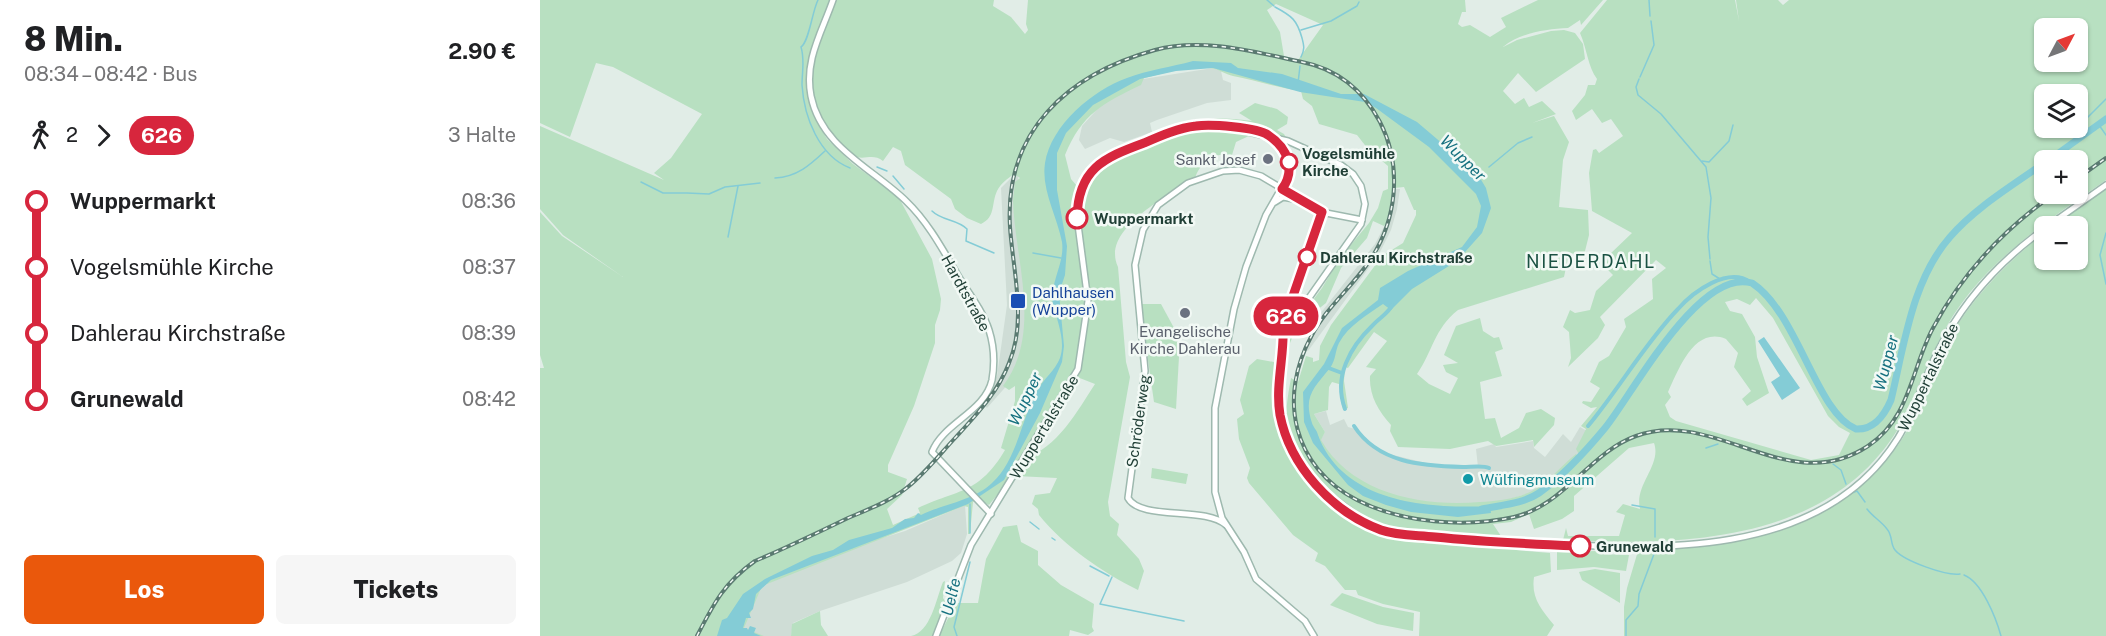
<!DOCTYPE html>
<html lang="de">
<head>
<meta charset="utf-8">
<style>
	:root { --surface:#fff; --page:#f6f6f6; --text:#202124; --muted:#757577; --accent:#ea580c }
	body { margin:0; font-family:"Public Sans",sans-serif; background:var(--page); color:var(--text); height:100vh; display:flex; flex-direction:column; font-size:22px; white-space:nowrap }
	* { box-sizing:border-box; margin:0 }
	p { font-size:20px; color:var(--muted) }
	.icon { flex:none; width:33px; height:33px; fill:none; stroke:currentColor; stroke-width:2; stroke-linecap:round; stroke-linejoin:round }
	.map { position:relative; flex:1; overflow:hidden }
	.panel { display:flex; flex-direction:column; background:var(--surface); width:540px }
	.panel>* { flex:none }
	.badge { padding:0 12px; border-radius:20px; font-size:21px; line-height:39px }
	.needle { width:39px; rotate:49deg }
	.fabs { position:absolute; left:1494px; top:18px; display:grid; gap:12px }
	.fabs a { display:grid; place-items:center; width:54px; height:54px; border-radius:9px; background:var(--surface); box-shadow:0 2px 4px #0004; font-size:30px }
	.map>.badge { position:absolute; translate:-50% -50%; box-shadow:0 0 0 3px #fff }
	.legs { display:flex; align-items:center; gap:9px; height:66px; padding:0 24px; font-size:20px }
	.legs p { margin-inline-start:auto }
	.summary { display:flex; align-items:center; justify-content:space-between; height:102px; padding:0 24px }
	h1 { font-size:33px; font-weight:800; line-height:45px }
	.cta { display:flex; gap:12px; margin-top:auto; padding:12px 24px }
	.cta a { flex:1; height:69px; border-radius:9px; background:var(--accent); color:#fff; font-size:24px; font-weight:800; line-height:69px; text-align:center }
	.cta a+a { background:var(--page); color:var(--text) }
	ul { padding:0 24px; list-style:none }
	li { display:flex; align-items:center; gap:21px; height:66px; font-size:22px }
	li i { display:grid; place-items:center; width:9px; height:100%; margin:0 8px; background:currentColor }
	li i::after { content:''; width:15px; height:15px; margin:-8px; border:4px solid; border-radius:50%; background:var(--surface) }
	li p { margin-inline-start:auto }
	li:first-child i { background:linear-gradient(#0000 50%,currentColor 0) }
	li:last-child i { background:linear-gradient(currentColor 50%,#0000 0) }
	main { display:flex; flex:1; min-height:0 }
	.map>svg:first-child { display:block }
	.built { fill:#cfddd6 }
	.green { fill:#b8e0c1; fill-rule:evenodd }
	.water { fill:#84ccd6 }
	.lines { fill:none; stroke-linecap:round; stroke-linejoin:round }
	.stream { stroke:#84ccd6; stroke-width:1.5 }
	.canal { stroke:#84ccd6; stroke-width:4 }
	.river { stroke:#84ccd6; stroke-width:7 }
	.secondary-casing { stroke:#9eb9af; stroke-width:8 }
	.secondary { stroke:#fff; stroke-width:5 }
	.rail-casing { stroke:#5a7a71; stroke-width:4 }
	.rail { stroke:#f2f9f5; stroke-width:1.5; stroke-dasharray:4.5; stroke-linecap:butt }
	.line-1-casing { stroke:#fff; stroke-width:14 }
	.line-1 { stroke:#d7263d; stroke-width:9 }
	.worship-dot { fill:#6b7280; stroke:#f2f9f5; stroke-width:2 }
	.stop-1-dot { fill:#fff; stroke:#d7263d; stroke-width:3 }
	.transit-dot { fill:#1a4fb4; stroke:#f2f9f5; stroke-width:2 }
	.culture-dot { fill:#0f9aa8; stroke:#f2f9f5; stroke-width:2 }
	.labels { text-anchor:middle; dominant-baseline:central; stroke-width:5; stroke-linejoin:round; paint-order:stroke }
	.stop-label { font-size:15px; font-weight:bold; fill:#203f36; stroke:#f2f9f5; text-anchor:start }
	.worship-label { font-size:15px; fill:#5b616d; stroke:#f2f9f5; text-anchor:end }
	.transit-label { font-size:15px; fill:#164399; stroke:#f2f9f5; text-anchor:start }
	.street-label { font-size:15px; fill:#203f36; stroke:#f2f9f5 }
	.culture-label { font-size:15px; fill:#0d838f; stroke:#f2f9f5; text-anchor:start }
	.water-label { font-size:16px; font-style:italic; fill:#15707f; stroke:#f2f9f5 }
	.quarter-label { font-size:18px; letter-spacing:1.5px; fill:#1a5243; stroke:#f2f9f5 }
</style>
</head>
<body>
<main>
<section class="panel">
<div class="summary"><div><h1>8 Min.</h1><p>08:34 – 08:42 · Bus</p></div><b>2.90 €</b></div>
<div class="legs"><svg class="icon" aria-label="walk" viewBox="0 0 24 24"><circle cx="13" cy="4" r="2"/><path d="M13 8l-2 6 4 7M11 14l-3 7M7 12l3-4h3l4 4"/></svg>2<svg class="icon" aria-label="forward" viewBox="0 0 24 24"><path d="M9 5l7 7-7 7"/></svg><b class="badge" style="background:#d7263d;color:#fff">626</b><p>3 Halte</p></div>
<ul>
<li><i style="color:#d7263d"></i><b>Wuppermarkt</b><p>08:36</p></li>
<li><i style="color:#d7263d"></i><span>Vogelsmühle Kirche</span><p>08:37</p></li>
<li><i style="color:#d7263d"></i><span>Dahlerau Kirchstraße</span><p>08:39</p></li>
<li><i style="color:#d7263d"></i><b>Grunewald</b><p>08:42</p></li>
</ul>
<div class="cta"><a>Los</a><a>Tickets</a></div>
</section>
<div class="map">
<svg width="1566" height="636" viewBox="0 0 1566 636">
	<rect width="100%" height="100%" fill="#e1ede7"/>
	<!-- built -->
	<g class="built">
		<polygon points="673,68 681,71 683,80 691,83 691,100 667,103 617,120 610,123 612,132 584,142 570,138 545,149 539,140 542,126 562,104 603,79"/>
		<polygon points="478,171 487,340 470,382 447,408 443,404 449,396 451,385 457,376 467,305 461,188"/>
		<polygon points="854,189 860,189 857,209 851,230 839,254 768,351 763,349 779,322 776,319 835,244 850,215"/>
		<polygon points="786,411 790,425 804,419 808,427 815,429 841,452 906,468 938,467 936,449 954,444 956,447 993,441 994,448 1005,457 1023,434 1031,442 1040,427 1047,431 1040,452 994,492 953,504 912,506 858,497 832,489 802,469 780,441 785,432 774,414"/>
		<polygon points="425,505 427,534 421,553 412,561 367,582 280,611 253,623 251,636 221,636 214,633 216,628 208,631 203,628 216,594 231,580 323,544 365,531"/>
	</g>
	<!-- green -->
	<g class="green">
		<path d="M0,0h290l-15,39 -8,32v16l10,35 10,17 26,25 46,34 33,61 9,40 -1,11 -5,15v18l-21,63 -26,59v7l19,7 -5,16 -15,14 6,16 27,-12 -2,-5c41,-19 61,-14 87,-58l-4,-2 14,-47v-15l-6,4 -6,-4c40,-53 12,-125 10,-185l2,-19 5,-4 -6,-4c-7,5 -13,9 -17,17 -6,13 -1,26 -16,33l-14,-6 -12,-9 -4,-10 -46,-34 -4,-14 -8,-4 -10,14c-11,-9 -20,1 -30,-6 -33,-22 -49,-65 -38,-103 5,-18 14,-35 21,-52h158l-1,6 18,11 14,17 3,-4 -2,-6 2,-24h437l1,12h-4l-4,12 4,3 8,-2 20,12 16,-10 -5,-9 37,-18h65l-22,25 -1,-5 -12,8c-22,1 -48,5 -65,19l14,-7 34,-9 13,-1 11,3 8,11 2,15 -49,33 -18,-19 -15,18 12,13 9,-6 5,9 13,-6 14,13 -24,9 22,-7 15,26 -6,18 -4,47 29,3 1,25 -5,20 -15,-2 -5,24 -106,33c-24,19 -25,41 -41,64l12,10 21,10 8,-16 -12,-6 -3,-7 15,-2 -14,-8 12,-29 24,-8 3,13 11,7 5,-1 4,12 -8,3 7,24 -22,6 5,37 10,-1 6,20 18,-10 7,-15 15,-4 14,9 -1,7 -20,22 -1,-7 -37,6 -8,-5 -38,8 -52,-2 -8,-16 1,-6c-13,-14 -22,-30 -21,-49l6,-7 -10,-2 21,-26 -13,-9 -26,36 -3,-1 -1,14 4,27 -5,2 -4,-26 -7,-2 -3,5 -1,23 -14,4 11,18 -4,8c31,54 101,67 159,62 16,-1 34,-3 50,-10 18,-8 30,-26 46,-38l6,6 -6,-11 10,-20 -5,-3 16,-19 -6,1 -9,-5 1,-2 8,1 9,-14 -10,-6 9,-20 10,-6 17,-29 -2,-8 29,-20 -1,-20 14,-11 -10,-8 -56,57 5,8 -7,13 -30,29 3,-9 -2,-26 -6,-5 7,-17 5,3 15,-3 6,-19 17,-16 -8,-8 5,-13 22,-21 -40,-22 -3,-38 4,-23 3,-1 3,4 24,-17 -12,-17 -9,4 -10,-14 -16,11 -4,-9 13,-16 3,-10h7l2,-6c-9,-12 -10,-30 -17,-46l27,-33h128l4,21 -3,-21h42l5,5 6,-5h317v180c-53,37 -109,73 -147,127 -27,37 -37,83 -61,122 -70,114 -216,117 -335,111l3,-12 2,8h51l6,-21 -9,-3 7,-8 17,5c-6,-24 22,-44 14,-66l-25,5 -55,48v15l-12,8 -28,10 -5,-15 -18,8 -18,2 10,15c-36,-2 -81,0 -115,-9 -40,-11 -90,-57 -100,-97 -4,-17 0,-38 3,-55l7,4 8,-26 7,2v4l6,-2 1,-14 11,-21 51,-69 21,-13 13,-28v-5h-2l-10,-23 -10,1 -7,34 -3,4 -11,-5 -6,17 -26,30 -15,35 -29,23 -7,17 -6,51 -3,-3 9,-60 32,-43 18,-30 29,-35 9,-15 5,-17 5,-2v-23l-20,-17 -11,-14 -38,-11 -7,-18 -9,-7 -2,-8c-23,-3 -46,-11 -68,-15 -7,-1 -15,-8 -25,-8 -21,-2 -44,5 -64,10l-3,7c-38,18 -59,29 -76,70l6,24 6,7v41l10,73 -7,62 -11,24 -37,52 -17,35 -26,32 -11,-6 -5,3 -3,32h-2v-27l-4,-1 -202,80 -18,42 20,8h-224v-268h4l-4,-13v-143l22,24 61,41 -60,-42 -23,-26v-83l124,54 -10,-7 17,-15 31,-44 -89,-47 -17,-4 -26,74 -30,-14zM736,4l47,21 -25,35 -14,-4 -4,-24 -13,-22zM1504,28h34v34h-34zM1504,94h34v34h-34zM1504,160h34v34h-34zM1216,298l17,20 55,98 11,11 11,6 -11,22 -28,5 -135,-39 -6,-4 -5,-12 6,-8 -3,-5c11,-23 26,-66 58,-53l12,14 -4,14 17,24 -9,8 5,7 22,-13 -12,-36 -2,-20 -13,-23 -12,-3 -5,-9 12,-3 13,6z"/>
		<path d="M715,103l22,6 11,8 -1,7 -10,6 7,4 4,7 -37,-6 -15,7 -4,13c-15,-2 -26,2 -34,16 -3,5 -1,5 -5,8 -24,17 -93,50 -75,88l8,95 4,15 -22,125 2,14 9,8 -2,11 22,24 5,12 -6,19c-36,-18 -73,-43 -99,-75l-1,-6 -6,-5 3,-9 15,-2 7,-15 -42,-2 10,-19c31,-7 53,-47 70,-73l-18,-7c6,-21 11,-46 11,-68 -1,-40 -26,-111 11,-141 15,-12 35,-13 50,-23 38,-24 58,-31 103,-24l-13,-8z"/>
		<path d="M1566,188v448h-482v-29l3,-19 11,-37c103,-3 213,-24 269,-120 15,-25 23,-53 35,-79 24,-49 61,-85 102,-120v28h34v-34h-25z"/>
		<polygon points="600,304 621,304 640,339 636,409 614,402"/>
		<path d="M717,359l17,3 4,65 32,57 26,22 54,29 114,8 12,7 34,3 1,19 -17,5c-3,21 7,32 20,48l-7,11h-128l1,-24 -37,-8 -25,-9 -2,-5h-11l-20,-24 -10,-5 3,-8 -25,-18 -44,-52 -2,-5 3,-10 -11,-29 -2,-20 7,-5 -4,-14 9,-34z"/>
		<polygon points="612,468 648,474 646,484 611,478"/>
		<polygon points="477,525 481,542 498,551 498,565 521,585 554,604 552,627 554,631 548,635 530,630 529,636 399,636 416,603 438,603 446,559 463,527"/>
		<polygon points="1057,551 1060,554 1089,555 1086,571 1054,567 1017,570 1017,552"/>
		<polygon points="1055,569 1080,573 1080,603 1042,580 1039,572"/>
		<path d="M405,581l-2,17 2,3 -11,35h-23c20,-4 25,-37 32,-54z"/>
		<polygon points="802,593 843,607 874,613 873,631 837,624 790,605"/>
		<polygon points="280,611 281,625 288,636 251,636 252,624"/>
	</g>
	<!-- water -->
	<g class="water">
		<path d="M653,61l38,2 7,5 44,6 59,20h23l53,28 60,51 9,15 5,20 -9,25 -25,28 -45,28 -21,21 -8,-6c-16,11 -34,21 -44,39 -4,8 -3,17 -9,25 -16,20 -27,28 -18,55 1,4 5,7 6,12 25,68 110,74 172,71l1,7 -33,4 -47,-5 -25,-7 -23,-9 -15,-11 -35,-42 -9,-21 -1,-30 21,-28 18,-36 36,-28 2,-12 28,-17 54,-24 15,-20 4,-21 -5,-12 -47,-47 -53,-39 -11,-6 -65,-10 -87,-24 -37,3 -36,8 -47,26 -27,28 -9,20v37l10,56 -2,29 -6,18 5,53 -2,16 -22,51 -36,67 -36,24 -197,76 -15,14 -3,15 -4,4 2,5h-5l-3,10h4l1,2 2,-4 6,2 -2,5 7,3h-44l5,-16 5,-2 16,-24 22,-15 47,-23 21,-6 16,-10 43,-12 13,-9 9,-1 4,-5 3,2c22,-11 52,-14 71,-32 25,-23 29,-63 45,-92 7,-13 18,-20 23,-33 6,-17 -3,-38 -7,-53 -4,-22 12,-41 9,-63 -5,-26 -21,-52 -17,-79 6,-38 48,-73 82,-85 21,-8 44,-11 66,-17z"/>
		<polygon points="1224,337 1260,388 1242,400 1231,382 1240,376 1218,341"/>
	</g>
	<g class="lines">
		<!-- stream -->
		<g class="stream">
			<path d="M278,0c-6,12 -9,42 -17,47 4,13 1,25 1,38 2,32 17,71 48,83"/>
			<polyline points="727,0 734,6"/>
			<polyline points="1109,0 1110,16"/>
			<path d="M735,7c17,9 22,13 27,31 2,8 3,11 -1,19"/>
			<polyline points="761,30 791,21 817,6 819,2"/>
			<polyline points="1100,77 1114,45 1111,21"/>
			<polyline points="1099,79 1096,87 1098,95 1121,114 1166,167 1171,198 1168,237 1170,259"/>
			<polyline points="758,83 760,66"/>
			<polyline points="1559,125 1566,135"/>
			<polyline points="1539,139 1539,126 1566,99"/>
			<polyline points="1162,161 1169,162 1189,141 1193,125"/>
			<polyline points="337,167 347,171"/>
			<polyline points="949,167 978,143 992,137"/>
			<polyline points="353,176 364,189"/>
			<path d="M235,178c22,-1 35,-13 50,-27"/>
			<polyline points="101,182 123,193 147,193 169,194 185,187 220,183"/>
			<path d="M392,211c10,10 25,8 35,18l-1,12 28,12"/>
			<polyline points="1566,233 1560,255 1566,284"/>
			<polyline points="188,237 198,186"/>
			<polyline points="493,253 521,258"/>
			<polyline points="1170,261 1172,274 1180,279"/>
			<polyline points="1315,431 1316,429"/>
			<polyline points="1166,448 1178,444"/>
			<polyline points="1293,464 1301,470 1306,484"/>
			<polyline points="1309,494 1317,491 1325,502"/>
			<polyline points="1092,505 1115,509 1115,537"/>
			<path d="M1327,509c6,8 14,12 20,20 6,7 3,15 8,21 9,11 51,26 65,24"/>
			<polyline points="490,522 499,529"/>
			<polyline points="430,533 430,504"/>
			<polyline points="512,538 515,540"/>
			<polyline points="550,566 569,576"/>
			<path d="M1424,575c18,7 32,43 37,61"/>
			<polyline points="572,577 560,604 644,621"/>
			<polyline points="417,636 414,627 430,562"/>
			<polyline points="1086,636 1086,620 1098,606 1099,594 1114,554"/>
		</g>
		<!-- canal -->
		<g class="canal">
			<polyline points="786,367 802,373"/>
			<path d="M805,409c-12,-32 5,-62 28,-84 6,-7 16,-12 19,-20"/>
			<path d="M814,426c24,37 68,40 109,41 8,0 20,-2 26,1"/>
			<path d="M1048,426c30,-36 58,-84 90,-117 15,-17 50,-43 72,-27"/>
		</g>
		<!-- river -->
		<g class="river">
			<polyline points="1509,160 1566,119"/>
			<path d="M942,509c19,-4 41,-5 57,-16 24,-17 47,-42 66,-65 27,-33 94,-161 147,-145 46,30 64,130 104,146 18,1 28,-13 35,-29 13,-54 21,-120 59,-163 26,-30 62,-51 94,-74"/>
		</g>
		<!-- secondary casing -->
		<g class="secondary-casing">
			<g id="secondary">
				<path d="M293,0c-11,32 -29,60 -22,96 10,51 61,72 95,105 23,22 38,51 54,78 11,17 23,33 29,51 5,16 6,33 3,50 -7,32 -49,43 -60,72l59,62"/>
				<polyline points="729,136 746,153 749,175 726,215 706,267 694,309 675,408 675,492 682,518 704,552 716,579 765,621 774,636"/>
				<polyline points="735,202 743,197 754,199"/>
				<polyline points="1508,226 1566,185"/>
				<polyline points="745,332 743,325 781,212"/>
				<path d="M686,525c-21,-19 -85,-4 -98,-27l17,-127 -10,-106 8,-35 15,-25 30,-22 35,-12 16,-1 22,6 60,36 41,8"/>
				<path d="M396,636l35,-91 107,-176 10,-68 -11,-84 5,-30 11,-19 11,-8 84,-33 43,1 57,13 53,24 12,9 8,12 4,18 -4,20 -76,108 -5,40 -1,36 17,49 22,30 46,34 17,9 20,4c41,4 82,6 123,8 126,8 297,20 374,-104 17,-28 26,-58 40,-87 25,-50 62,-90 106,-122"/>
			</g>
		</g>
		<!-- secondary -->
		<use href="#secondary" class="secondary"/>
		<!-- rail casing -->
		<g class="rail-casing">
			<g id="rail">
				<polyline points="1538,178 1566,158"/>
				<path d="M157,636c17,-33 27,-53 58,-75 31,-13 62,-28 93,-43 21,-9 43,-17 61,-32 17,-14 32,-33 47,-49 21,-23 42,-45 53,-74 18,-43 4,-91 1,-136 -6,-96 58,-153 145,-177 47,-13 100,2 147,12 35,7 61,28 78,60 23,45 17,100 -12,141 -17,25 -42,45 -56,72 -35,63 -19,132 45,165 45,23 108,28 157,17 51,-12 75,-64 122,-81 79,-29 152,63 232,10 43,-29 43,-77 65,-118 29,-54 71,-99 121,-134"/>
			</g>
		</g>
		<!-- rail -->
		<use href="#rail" class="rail"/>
	</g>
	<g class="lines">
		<!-- line-1 casing -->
		<g class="line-1-casing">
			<path id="line-1" d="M537,218c1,-49 26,-60 67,-75 16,-7 34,-15 52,-17 14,-2 61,1 72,9 20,13 28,35 14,54l40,23 -39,113c2,28 -8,60 -3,90 10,51 52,97 101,115 17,6 36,5 54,7 48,5 97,7 145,9"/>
		</g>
		<!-- line-1 -->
		<use href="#line-1" class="line-1"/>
	</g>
	<!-- markers -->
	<g class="worship-dot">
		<circle cx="728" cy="159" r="6"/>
		<circle cx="645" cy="313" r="6"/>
	</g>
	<g class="stop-1-dot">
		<circle cx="749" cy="162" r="8"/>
		<circle cx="537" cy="218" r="10"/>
		<circle cx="767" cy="257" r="8"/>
		<circle cx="1040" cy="546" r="10"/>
	</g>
	<rect class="transit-dot" x="470" y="293" width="16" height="16" rx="3"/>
	<circle class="culture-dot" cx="928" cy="479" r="6"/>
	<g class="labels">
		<!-- stop labels -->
		<g class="stop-label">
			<text x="762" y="153">Vogelsmühle<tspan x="762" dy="17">Kirche</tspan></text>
			<text x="554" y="218">Wuppermarkt</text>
			<text x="780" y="257">Dahlerau Kirchstraße</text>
			<text x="1056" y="546">Grunewald</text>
		</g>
		<!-- worship labels -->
		<g class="worship-label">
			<text x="716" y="159">Sankt Josef</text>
			<text x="645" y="331" text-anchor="middle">Evangelische<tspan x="645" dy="17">Kirche Dahlerau</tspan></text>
		</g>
		<!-- transit labels -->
		<g class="transit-label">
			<text x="492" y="292">Dahlhausen<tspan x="492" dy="17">(Wupper)</tspan></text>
		</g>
		<!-- street labels -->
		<g class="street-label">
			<text transform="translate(426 293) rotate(61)">Hardtstraße</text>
			<text transform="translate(1388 377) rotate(-64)">Wuppertalstraße</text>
			<text transform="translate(598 421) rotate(-82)">Schröderweg</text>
			<text transform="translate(504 427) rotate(-59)">Wuppertalstraße</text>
		</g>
		<!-- culture labels -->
		<g class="culture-label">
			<text x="940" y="479">Wülfingmuseum</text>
		</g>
		<!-- water labels -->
		<g class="water-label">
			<text transform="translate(923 158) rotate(45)">Wupper</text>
			<text transform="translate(1346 363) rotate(-75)">Wupper</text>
			<text transform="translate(485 399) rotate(-64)">Wupper</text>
			<text transform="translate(411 597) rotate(-77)">Uelfe</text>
		</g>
		<!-- quarter labels -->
		<g class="quarter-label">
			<text x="1051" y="261">NIEDERDAHL</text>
		</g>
	</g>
</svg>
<div class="fabs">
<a><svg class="needle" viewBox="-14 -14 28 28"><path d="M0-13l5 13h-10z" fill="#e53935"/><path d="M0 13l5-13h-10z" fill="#757577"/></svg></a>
<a><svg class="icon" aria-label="layers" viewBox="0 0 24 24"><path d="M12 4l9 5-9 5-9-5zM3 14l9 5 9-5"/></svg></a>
<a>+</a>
<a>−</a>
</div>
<b class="badge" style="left:746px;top:316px;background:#d7263d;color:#fff">626</b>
</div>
</main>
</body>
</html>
